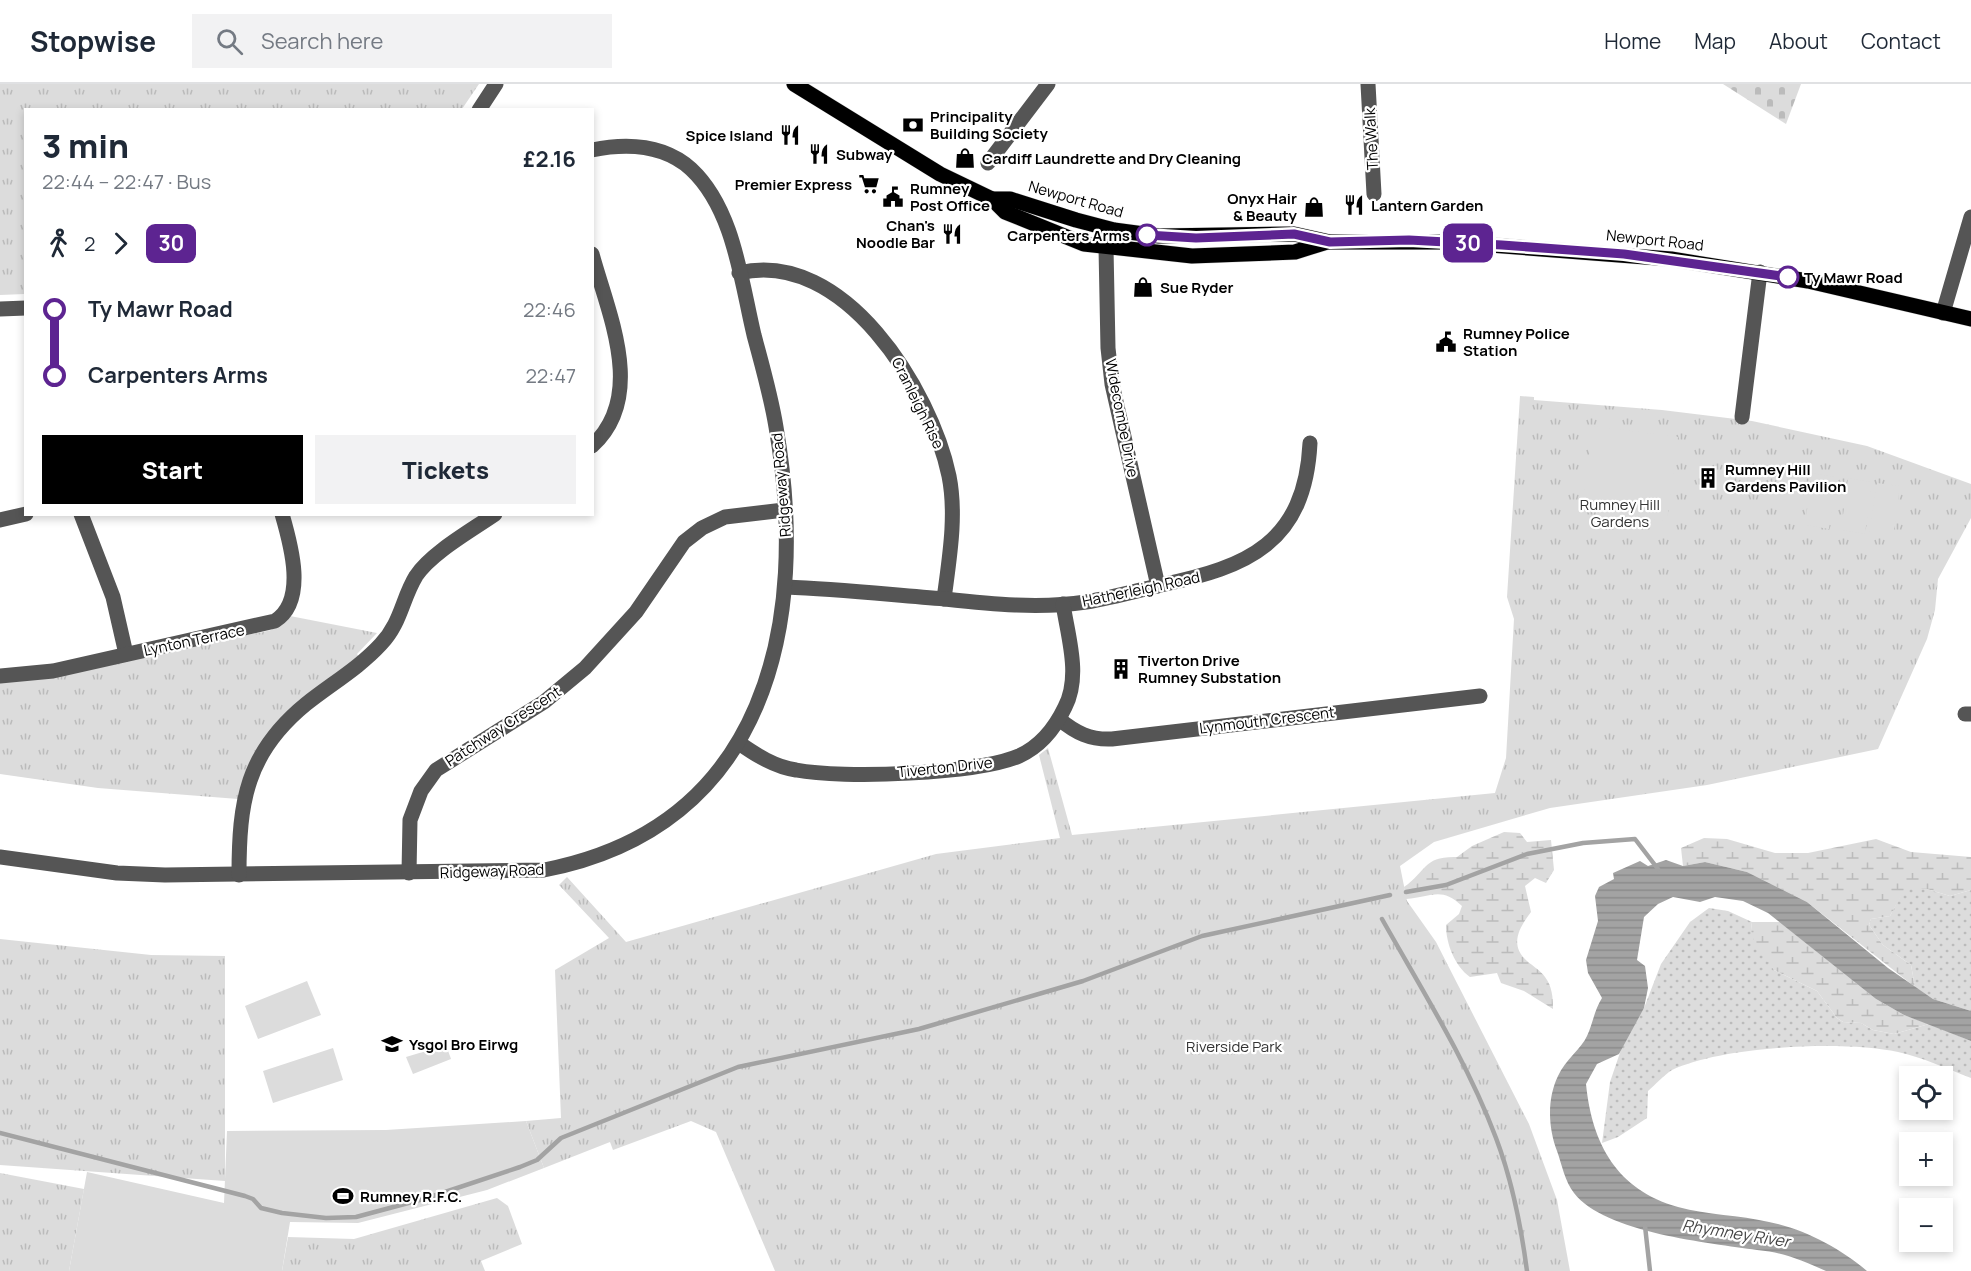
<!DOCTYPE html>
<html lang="en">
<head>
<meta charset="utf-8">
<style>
	:root { --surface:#fff; --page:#f2f2f3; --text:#1f2937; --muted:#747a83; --line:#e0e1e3; --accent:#000 }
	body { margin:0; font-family:Manrope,sans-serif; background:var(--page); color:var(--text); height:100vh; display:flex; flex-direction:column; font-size:22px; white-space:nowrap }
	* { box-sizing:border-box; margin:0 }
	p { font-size:20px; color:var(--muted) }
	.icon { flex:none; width:33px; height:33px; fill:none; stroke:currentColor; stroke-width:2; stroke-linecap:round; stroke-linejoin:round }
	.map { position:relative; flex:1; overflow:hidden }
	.side { position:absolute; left:24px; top:24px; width:570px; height:408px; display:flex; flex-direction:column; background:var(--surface); border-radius:0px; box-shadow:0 3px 9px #0003 }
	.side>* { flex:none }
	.badge { padding:0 12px; border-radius:9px; font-size:21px; line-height:39px }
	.tools { position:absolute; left:1899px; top:982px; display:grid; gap:12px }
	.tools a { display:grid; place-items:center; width:54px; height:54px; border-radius:0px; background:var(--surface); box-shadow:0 3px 9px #0003; font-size:30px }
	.map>.badge { position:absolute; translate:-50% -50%; box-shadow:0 0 0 3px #fff }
	.legs { display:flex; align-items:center; gap:9px; height:66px; padding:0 18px; font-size:20px }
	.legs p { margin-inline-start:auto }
	.overview { display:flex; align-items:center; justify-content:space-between; height:102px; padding:0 18px }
	h1 { font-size:33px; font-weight:800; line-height:45px }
	.cta { display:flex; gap:12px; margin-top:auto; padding:12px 18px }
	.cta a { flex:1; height:69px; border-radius:0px; background:var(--accent); color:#fff; font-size:24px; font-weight:800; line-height:69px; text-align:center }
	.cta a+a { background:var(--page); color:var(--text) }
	ul { padding:0 18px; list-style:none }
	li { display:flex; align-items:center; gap:21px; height:66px; font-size:22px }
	li i { display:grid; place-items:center; width:9px; height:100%; margin:0 8px; background:currentColor }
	li i::after { content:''; width:15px; height:15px; margin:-8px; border:4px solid; border-radius:50%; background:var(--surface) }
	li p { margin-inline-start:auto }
	li:first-child i { background:linear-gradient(#0000 50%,currentColor 0) }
	li:last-child i { background:linear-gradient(currentColor 50%,#0000 0) }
	header { display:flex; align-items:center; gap:36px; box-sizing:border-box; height:84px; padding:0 30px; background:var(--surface); border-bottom:2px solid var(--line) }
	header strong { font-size:28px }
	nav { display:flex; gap:33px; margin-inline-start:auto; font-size:21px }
	.search { width:420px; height:54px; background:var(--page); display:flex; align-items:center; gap:15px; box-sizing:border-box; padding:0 21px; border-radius:0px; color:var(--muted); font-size:22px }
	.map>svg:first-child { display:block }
	.grass { fill:url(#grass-dots) }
	.wetland { fill:url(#wetland-marsh) }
	.cemetery { fill:url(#cemetery-stones) }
	.park { fill:url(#park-tufts) }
	.garden { fill:#dcdcdc }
	.water { fill:url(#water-rules) }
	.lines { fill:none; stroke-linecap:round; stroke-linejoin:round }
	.stream { stroke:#a3a3a3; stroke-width:4.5 }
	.major-casing { stroke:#dbdbdb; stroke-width:16 }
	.minor { stroke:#555; stroke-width:15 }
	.major { stroke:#000; stroke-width:15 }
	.line-1-casing { stroke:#fff; stroke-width:14 }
	.line-1 { stroke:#5d2491; stroke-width:9 }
	.stop-1-dot { fill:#fff; stroke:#5d2491; stroke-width:3 }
	.labels { text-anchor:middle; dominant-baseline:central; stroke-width:4.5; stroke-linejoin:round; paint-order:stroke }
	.poi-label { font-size:15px; font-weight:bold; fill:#000; stroke:#fff; text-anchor:start }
	.street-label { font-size:15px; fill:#000; stroke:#fff }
	.stop-label { font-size:15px; font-weight:bold; fill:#000; stroke:#fff; text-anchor:end }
	.park-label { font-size:15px; fill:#333; stroke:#fff }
	.water-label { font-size:16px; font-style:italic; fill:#444; stroke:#fff }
</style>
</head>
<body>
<header>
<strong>Stopwise</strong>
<div class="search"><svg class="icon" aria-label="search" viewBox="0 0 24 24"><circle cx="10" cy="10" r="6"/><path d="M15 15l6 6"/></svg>Search here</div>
<nav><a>Home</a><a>Map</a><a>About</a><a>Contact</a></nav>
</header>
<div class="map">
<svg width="1971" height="1187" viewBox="0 0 1971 1187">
	<defs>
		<pattern id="grass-dots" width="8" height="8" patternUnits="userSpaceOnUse" patternTransform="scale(1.5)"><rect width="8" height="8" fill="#dcdcdc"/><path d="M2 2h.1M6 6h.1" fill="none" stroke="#bbb" stroke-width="1.8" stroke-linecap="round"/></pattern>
		<pattern id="wetland-marsh" width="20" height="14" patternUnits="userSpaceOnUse" patternTransform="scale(1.5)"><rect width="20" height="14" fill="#dcdcdc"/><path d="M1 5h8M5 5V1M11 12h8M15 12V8" fill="none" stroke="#bbb"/></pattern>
		<pattern id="cemetery-stones" width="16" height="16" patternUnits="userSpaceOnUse" patternTransform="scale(1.5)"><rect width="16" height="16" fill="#dcdcdc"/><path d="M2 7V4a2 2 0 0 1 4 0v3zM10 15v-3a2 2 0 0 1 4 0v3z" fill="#bbb"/></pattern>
		<pattern id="park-tufts" width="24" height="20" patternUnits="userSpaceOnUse" patternTransform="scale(1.5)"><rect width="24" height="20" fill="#dcdcdc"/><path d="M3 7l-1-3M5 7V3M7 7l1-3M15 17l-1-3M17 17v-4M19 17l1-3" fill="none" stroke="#bbb"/></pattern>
		<pattern id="water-rules" width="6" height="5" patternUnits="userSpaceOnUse" patternTransform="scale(1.5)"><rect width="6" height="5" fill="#a3a3a3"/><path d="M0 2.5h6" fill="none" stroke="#8b8b8b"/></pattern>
	</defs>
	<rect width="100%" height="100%" fill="#fff"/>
	<!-- grass -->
	<g class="grass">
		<polygon points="1904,805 1927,805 1950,812 1971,806 1971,927 1933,915 1915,903 1911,881 1883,861 1869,841 1871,835 1890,832"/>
		<path d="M1709,824l19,3 24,11 -1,8 23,40 43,21 20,27 6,4 18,1 12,7 21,4 35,-10 42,17v37c-24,-9 -49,-21 -73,-26 -55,-12 -175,-6 -226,18 -8,5 -16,14 -24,21l-1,27 -29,19 -16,6 8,-61 15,-44 19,-30 17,-44 29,-42z"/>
	</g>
	<!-- wetland -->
	<g class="wetland">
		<path d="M1504,748l16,1 7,9 24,-2 3,30 -8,13 -11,-5 -10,8 6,26c-12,16 -22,33 -4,49 6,5 14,10 18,16 7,9 8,20 8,32l-29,-18 -23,-8 -4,-10 -27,4c-15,-11 -24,-33 -24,-52l13,-11 3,-8c-21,-20 -30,-9 -56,-7l-2,-12c23,-16 19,-31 53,-30l15,-11z"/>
		<polygon points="1704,754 1727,755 1775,769 1808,769 1876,755 1911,768 1971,773 1971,806 1950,812 1927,805 1905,805 1890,832 1871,835 1869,841 1883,861 1911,881 1915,903 1807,818 1747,788 1705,778 1683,782 1681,764"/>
		<polygon points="1752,838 1780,838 1876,915 1904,931 1929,940 1894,950 1873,946 1861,939 1843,938 1837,934 1817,907 1774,886 1756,863 1751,846"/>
	</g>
	<!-- cemetery -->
	<polygon class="cemetery" points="1723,0 1801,0 1786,40"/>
	<!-- park -->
	<g class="park">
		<polygon points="0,0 479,0 462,25 26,26 25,210 0,211"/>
		<polygon points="1520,312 1534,313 1534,316 1662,326 1752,337 1867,362 1971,400 1971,434 1938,495 1935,526 1927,555 1878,665 1707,701 1550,724 1434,758 1400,782 1407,817 1436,858 1529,1040 1557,1116 1570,1187 775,1187 716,1048 691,1037 613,1066 610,1058 544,1084 526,1037 561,1034 555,886 609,854 559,801 567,793 626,858 936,770 1060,754 1039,671 1048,664 1072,751 1495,709 1506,674 1514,535 1507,513"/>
		<polygon points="290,532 377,549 357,570 359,573 309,610 238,715 98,704 0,690 0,598 263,548 271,546"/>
		<polygon points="0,855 151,871 225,872 225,1097 0,1081"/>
		<polygon points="0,1089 84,1105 69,1187 0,1187"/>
		<polygon points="497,1114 508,1122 522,1160 481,1177 485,1187 282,1187 288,1153 354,1155"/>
	</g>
	<!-- garden -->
	<g class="garden">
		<polygon points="1593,342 1678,353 1667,437 1582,427"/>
		<polygon points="1784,386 1807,389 1800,441 1777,438"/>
		<polygon points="1812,389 1836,393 1829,445 1805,441"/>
		<polygon points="1848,394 1872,398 1865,450 1841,446"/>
		<polygon points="1877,399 1900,402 1893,454 1869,451"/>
		<polygon points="307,897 321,931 258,955 245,922"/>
		<polygon points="446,961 451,975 413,990 406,973"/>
		<polygon points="333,964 343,996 273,1019 263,987"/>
		<polygon points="526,1037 544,1084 487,1106 358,1139 290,1138 282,1187 69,1187 87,1088 224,1119 227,1047 386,1046"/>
	</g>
	<!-- water -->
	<path class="water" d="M1666,776l17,6 22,-4 42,10 60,30 81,66 45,31 38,12v30l-67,-26 -28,-16 -108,-86 -25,-12 -28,-4 -15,5 -27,-5 -15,7 -14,13 -7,43 8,6 3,22 -4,20 -25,46 -22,10 -11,20c6,60 31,106 92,123 30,8 61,8 91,15 35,7 71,26 98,49 -11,0 -31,0 -41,0 -26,-11 -39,-18 -69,-21 -47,-7 -152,-17 -183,-57 -9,-11 -12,-28 -17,-42 -9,-24 -10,-52 1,-75 7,-16 24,-28 29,-40 6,-13 7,-25 15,-38l-14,-25 -2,-13 12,-39 -3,-25 4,-9 15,-8 -1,-6 27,-12 8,5z"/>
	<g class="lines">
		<!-- stream -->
		<g class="stream">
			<polyline points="1406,808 1446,801 1527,770 1583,759 1635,755 1658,785"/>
			<path d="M1382,835c40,71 85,142 114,219 16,42 25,88 31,133"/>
			<polyline points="0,1049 245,1112 253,1115 261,1124 282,1129 326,1134 356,1133 427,1114 520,1083 537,1076 561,1054 738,983 919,945 1083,897 1202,852 1390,811"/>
			<polyline points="1645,1142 1650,1187"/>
		</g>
		<!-- major casing -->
		<g class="major-casing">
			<g id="major">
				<polyline points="794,0 940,90 992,115 1005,128 1084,160 1192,172 1295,168 1327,158"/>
				<polyline points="992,115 1010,115 1076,136 1114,146 1159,152 1294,150 1330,158 1450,158 1671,175 1808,197 1971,235"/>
			</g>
		</g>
		<!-- minor -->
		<g class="minor">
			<polyline points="1368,0 1374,110"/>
			<polyline points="479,26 496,0"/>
			<polyline points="988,79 1048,0"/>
			<polyline points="1106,164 1108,264 1112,300 1158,502"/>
			<path d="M592,170c16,59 55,142 0,192"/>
			<path d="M739,189c105,-25 192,117 210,203 8,40 0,84 -5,123"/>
			<polyline points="0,225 26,224"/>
			<polyline points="1943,229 1971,133"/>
			<polyline points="1742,333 1760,188"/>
			<polyline points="81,430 113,513 126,570"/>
			<polyline points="0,436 26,430"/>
			<path d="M786,503c53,2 106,8 159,12 46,5 94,10 141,3 25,-4 50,-11 75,-17 87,-18 144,-42 149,-142"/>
			<path d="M0,592l53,-5 222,-50c32,-20 16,-76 7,-107"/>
			<polyline points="1965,630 1971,630"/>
			<path d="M1059,635c17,14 31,21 53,20l368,-43"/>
			<path d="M739,659c17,12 36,24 57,27 47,9 181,4 223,-14 22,-10 36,-28 46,-49 16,-31 3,-70 -2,-103"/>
			<path d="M0,773l117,16 48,2 379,-5c223,-43 266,-247 232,-443 -5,-31 -14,-62 -22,-92 -13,-54 -20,-126 -63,-166 -28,-25 -64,-26 -99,-19"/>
			<polyline points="409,789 410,736 421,707 436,686 544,618 585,584 636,528 684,458 702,444 725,433 784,426"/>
			<path d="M239,791c0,-73 7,-122 67,-171 25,-20 53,-36 75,-60 20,-21 21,-45 35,-68 15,-23 56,-46 79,-62"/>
		</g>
		<!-- major -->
		<use href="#major" class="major"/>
	</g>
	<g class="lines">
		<!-- line-1 casing -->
		<g class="line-1-casing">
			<polyline id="line-1" points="1147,151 1196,154 1294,150 1330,158 1409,156 1502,161 1624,170 1788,193"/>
		</g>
		<!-- line-1 -->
		<use href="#line-1" class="line-1"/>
	</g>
	<!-- icons -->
	<defs>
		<g id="bank-bare" transform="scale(1.62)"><path d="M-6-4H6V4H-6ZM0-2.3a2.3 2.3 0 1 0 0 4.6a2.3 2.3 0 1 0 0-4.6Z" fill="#000" stroke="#fff" stroke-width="2.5" paint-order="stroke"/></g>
		<g id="restaurant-bare" transform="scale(1.62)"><path d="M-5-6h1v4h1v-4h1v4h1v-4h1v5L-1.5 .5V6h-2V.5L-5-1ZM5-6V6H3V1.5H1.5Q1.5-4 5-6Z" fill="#000" stroke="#fff" stroke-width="2.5" paint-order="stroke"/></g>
		<g id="shop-bare" transform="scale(1.62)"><path d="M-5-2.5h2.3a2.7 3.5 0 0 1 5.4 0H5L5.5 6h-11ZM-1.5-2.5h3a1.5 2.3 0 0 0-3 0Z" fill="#000" stroke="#fff" stroke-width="2.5" paint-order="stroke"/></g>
		<g id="supermarket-bare" transform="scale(1.62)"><path d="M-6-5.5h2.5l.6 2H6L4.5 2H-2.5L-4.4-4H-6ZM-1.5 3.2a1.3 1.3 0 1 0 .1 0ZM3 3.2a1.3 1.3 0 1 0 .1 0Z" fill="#000" stroke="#fff" stroke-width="2.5" paint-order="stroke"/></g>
		<g id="civic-bare" transform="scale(1.62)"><path d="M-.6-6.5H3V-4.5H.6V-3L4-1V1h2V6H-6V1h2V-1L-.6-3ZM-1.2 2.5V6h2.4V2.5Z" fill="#000" stroke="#fff" stroke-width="2.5" paint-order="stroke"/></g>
		<g id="building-bare" transform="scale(1.62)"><path d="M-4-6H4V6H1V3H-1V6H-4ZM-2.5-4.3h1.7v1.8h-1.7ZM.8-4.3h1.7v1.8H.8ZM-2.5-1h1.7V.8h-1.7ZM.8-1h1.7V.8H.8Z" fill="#000" stroke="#fff" stroke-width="2.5" paint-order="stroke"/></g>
		<g id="school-bare" transform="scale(1.62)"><path d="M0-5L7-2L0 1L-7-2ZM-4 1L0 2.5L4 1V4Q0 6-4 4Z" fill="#000" stroke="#fff" stroke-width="2.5" paint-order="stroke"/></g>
		<g id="stadium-bare" transform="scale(1.62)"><path d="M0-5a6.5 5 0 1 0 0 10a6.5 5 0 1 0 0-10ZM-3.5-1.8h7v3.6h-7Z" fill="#000" stroke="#fff" stroke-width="2.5" paint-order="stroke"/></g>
	</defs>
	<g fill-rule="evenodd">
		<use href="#bank-bare" x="913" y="41"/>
		<use href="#restaurant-bare" x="790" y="51"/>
		<use href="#restaurant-bare" x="819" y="70"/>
		<use href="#shop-bare" x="965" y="74"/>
		<use href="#supermarket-bare" x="869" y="100"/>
		<use href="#civic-bare" x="893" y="113"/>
		<use href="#restaurant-bare" x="1354" y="121"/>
		<use href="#shop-bare" x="1314" y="123"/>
		<use href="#restaurant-bare" x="952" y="150"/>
		<use href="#shop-bare" x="1143" y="203"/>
		<use href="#civic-bare" x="1446" y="258"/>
		<use href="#building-bare" x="1708" y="394"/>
		<use href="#building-bare" x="1121" y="585"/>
		<use href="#school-bare" x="392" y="960"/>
		<use href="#stadium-bare" x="343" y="1112"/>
	</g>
	<!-- markers -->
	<g class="stop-1-dot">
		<circle cx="1147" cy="151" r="10"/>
		<circle cx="1788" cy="193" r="10"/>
	</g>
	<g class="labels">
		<!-- poi labels -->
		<g class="poi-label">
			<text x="930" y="32">Principality<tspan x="930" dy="17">Building Society</tspan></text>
			<text x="773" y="51" text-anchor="end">Spice Island</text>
			<text x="836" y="70">Subway</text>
			<text x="982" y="74">Cardiff Laundrette and Dry Cleaning</text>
			<text x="852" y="100" text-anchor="end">Premier Express</text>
			<text x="910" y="104">Rumney<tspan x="910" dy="17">Post Office</tspan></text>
			<text x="1297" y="114" text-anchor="end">Onyx Hair<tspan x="1297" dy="17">&amp; Beauty</tspan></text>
			<text x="1371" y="121">Lantern Garden</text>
			<text x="935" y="141" text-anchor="end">Chan's<tspan x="935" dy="17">Noodle Bar</tspan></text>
			<text x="1160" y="203">Sue Ryder</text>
			<text x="1463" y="249">Rumney Police<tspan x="1463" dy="17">Station</tspan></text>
			<text x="1725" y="385">Rumney Hill<tspan x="1725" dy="17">Gardens Pavilion</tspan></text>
			<text x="1138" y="576">Tiverton Drive<tspan x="1138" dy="17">Rumney Substation</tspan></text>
			<text x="409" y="960">Ysgol Bro Eirwg</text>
			<text x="360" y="1112">Rumney R.F.C.</text>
		</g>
		<!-- street labels -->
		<g class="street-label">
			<text transform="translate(1371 55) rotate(-93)">The Walk</text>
			<text transform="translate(1076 115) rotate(16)">Newport Road</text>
			<text transform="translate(1655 156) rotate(6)">Newport Road</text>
			<text transform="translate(918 319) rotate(64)">Cranleigh Rise</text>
			<text transform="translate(1122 334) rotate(79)">Widecombe Drive</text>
			<text transform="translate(781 401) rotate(-95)">Ridgeway Road</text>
			<text transform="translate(1141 505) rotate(-12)">Hatherleigh Road</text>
			<text transform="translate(194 556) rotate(-12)">Lynton Terrace</text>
			<text transform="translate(1267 636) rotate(-7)">Lynmouth Crescent</text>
			<text transform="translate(503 642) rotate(-33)">Patchway Crescent</text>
			<text transform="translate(945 683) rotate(-6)">Tiverton Drive</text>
			<text transform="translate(492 787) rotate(-2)">Ridgeway Road</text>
		</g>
		<!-- stop labels -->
		<g class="stop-label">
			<text x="1130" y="151">Carpenters Arms</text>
			<text x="1804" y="193" text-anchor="start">Ty Mawr Road</text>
		</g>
		<!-- park labels -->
		<g class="park-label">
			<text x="1620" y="420">Rumney Hill<tspan x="1620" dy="17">Gardens</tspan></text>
			<text x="1234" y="962">Riverside Park</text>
		</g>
		<!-- water labels -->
		<g class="water-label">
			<text transform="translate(1736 1149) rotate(9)">Rhymney River</text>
		</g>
	</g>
</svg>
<div class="tools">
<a><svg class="icon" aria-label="locate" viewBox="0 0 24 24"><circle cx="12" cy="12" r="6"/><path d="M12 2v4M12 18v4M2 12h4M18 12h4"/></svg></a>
<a>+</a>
<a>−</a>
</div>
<b class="badge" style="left:1468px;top:159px;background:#5d2491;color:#fff">30</b>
<section class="side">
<div class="overview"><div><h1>3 min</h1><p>22:44 – 22:47 · Bus</p></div><b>£2.16</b></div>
<div class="legs"><svg class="icon" aria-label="walk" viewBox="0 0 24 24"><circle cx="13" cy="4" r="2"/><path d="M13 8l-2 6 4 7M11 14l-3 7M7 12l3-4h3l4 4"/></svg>2<svg class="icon" aria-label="forward" viewBox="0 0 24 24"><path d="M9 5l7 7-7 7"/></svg><b class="badge" style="background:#5d2491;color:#fff">30</b></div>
<ul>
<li><i style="color:#5d2491"></i><b>Ty Mawr Road</b><p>22:46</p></li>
<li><i style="color:#5d2491"></i><b>Carpenters Arms</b><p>22:47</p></li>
</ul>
<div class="cta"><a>Start</a><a>Tickets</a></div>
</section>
</div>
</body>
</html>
